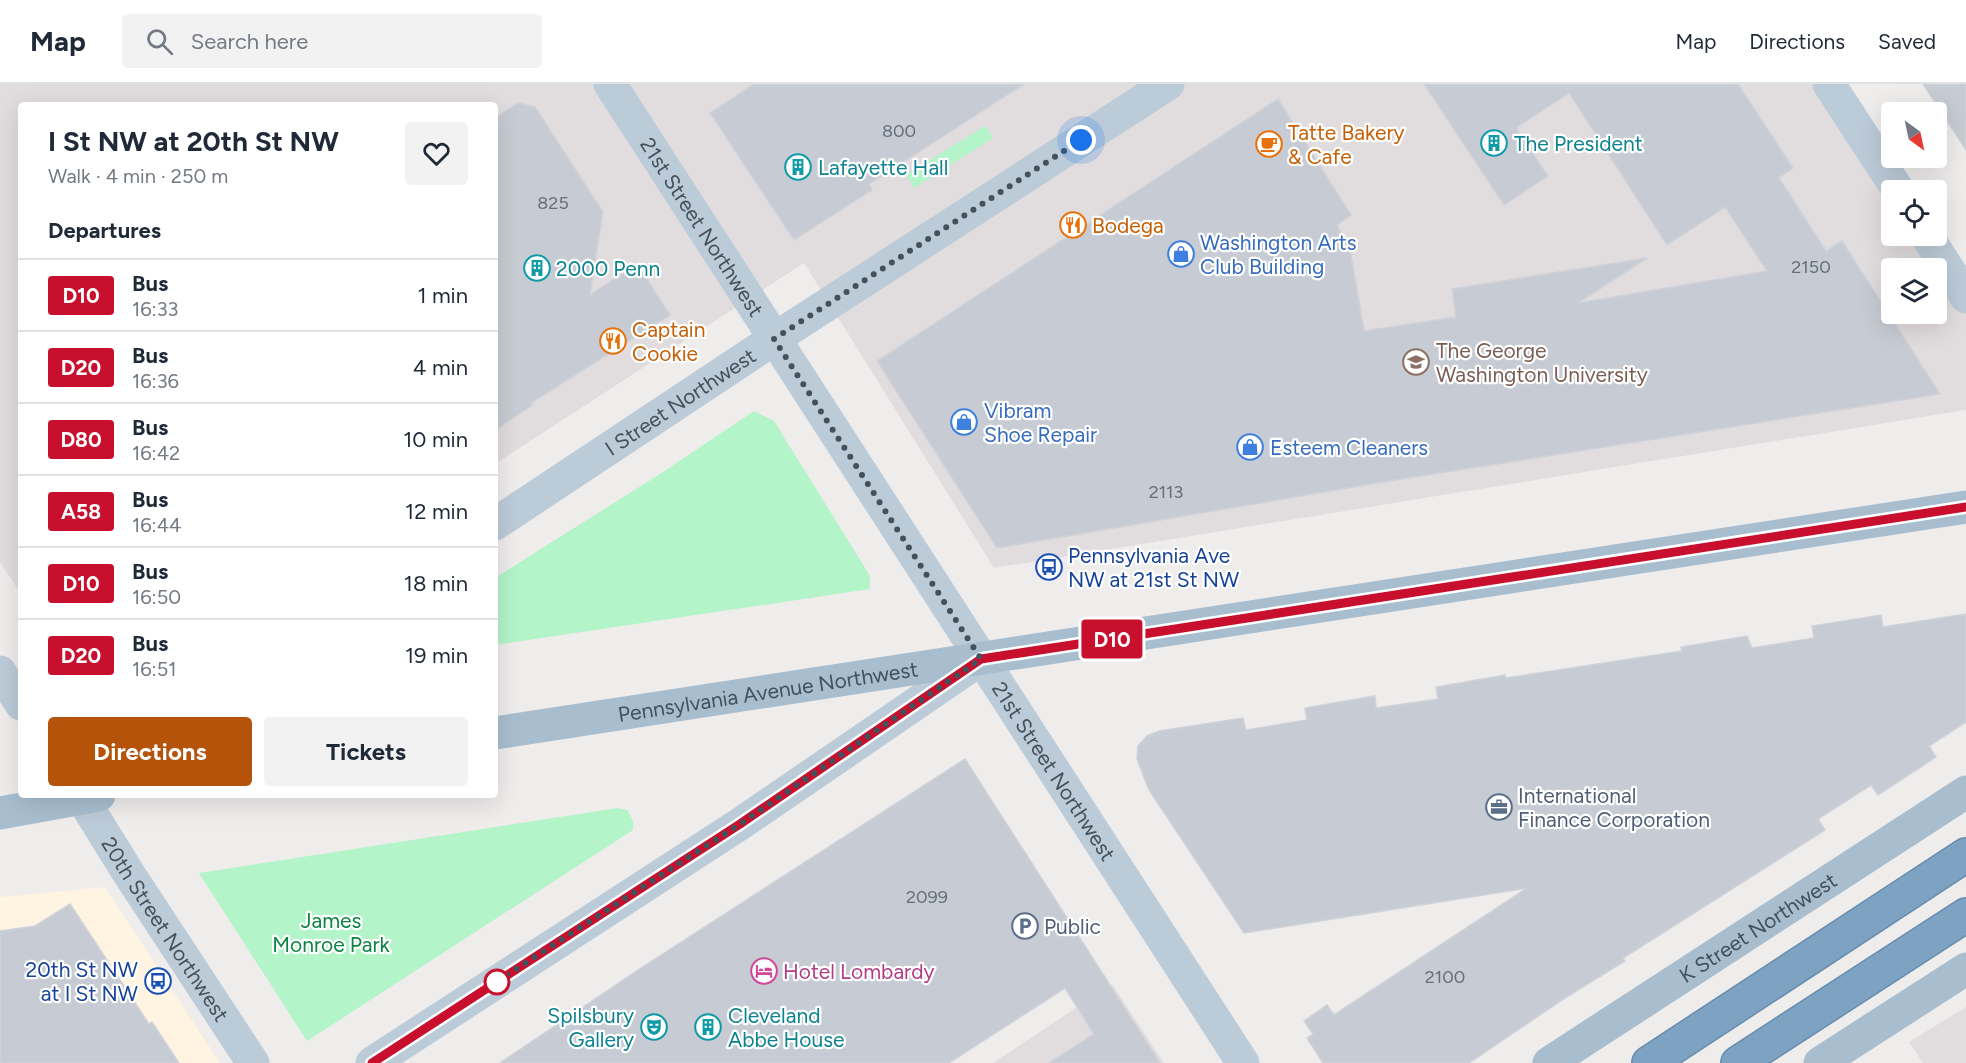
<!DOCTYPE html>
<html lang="en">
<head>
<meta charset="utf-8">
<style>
	:root { --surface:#fff; --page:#f2f2f3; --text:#1f2937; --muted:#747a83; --line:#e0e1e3; --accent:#b45309 }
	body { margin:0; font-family:Figtree,sans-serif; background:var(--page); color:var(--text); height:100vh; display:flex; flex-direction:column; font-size:22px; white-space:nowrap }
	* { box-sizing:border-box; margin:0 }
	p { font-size:20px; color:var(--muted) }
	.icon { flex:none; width:33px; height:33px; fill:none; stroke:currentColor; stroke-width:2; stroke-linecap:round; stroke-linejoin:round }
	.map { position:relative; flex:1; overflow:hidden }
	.details { position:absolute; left:18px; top:18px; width:480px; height:696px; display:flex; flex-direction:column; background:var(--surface); border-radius:6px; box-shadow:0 6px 24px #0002 }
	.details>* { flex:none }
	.badge { padding:0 12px; border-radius:4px; font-size:21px; line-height:39px }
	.needle { width:39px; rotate:147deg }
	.controls { position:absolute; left:1881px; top:18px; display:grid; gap:12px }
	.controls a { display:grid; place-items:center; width:66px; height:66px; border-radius:6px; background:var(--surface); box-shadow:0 6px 24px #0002; font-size:30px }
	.you { position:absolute; width:30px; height:30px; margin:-15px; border:4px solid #fff; border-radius:50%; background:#1a73e8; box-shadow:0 0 0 9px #1a73e833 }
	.map>.badge { position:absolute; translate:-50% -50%; box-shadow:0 0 0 3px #fff }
	h2 { padding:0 30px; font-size:22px; line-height:54px }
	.round { display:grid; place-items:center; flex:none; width:63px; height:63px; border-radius:6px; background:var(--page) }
	.overview { display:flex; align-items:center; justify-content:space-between; height:102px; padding:0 30px }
	h1 { font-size:28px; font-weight:700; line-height:45px }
	.action { display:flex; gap:12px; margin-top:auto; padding:12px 30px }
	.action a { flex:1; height:69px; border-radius:6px; background:var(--accent); color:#fff; font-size:24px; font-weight:700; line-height:69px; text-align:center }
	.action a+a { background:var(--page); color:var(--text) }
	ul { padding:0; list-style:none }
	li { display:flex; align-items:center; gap:18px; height:72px; padding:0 30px; border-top:2px solid var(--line) }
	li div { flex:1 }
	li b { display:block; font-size:22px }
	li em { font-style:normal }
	li .badge { min-width:66px; font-weight:700; text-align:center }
	header { display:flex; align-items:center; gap:36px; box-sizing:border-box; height:84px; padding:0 30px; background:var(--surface); border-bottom:2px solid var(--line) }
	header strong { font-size:28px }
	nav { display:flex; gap:33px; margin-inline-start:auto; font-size:21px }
	.search { width:420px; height:54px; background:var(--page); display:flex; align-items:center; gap:15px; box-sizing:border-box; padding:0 21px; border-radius:6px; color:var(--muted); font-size:22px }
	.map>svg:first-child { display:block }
	.commercial { fill:#fef4e1 }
	.education { fill:#e1ddde; fill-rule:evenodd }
	.green { fill:#b3f4c9 }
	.building { fill:#c7cbd3; stroke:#cfd2d9; stroke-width:1.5 }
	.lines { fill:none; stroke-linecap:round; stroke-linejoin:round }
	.highway-casing { stroke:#688dae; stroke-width:36 }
	.secondary { stroke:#bccbd8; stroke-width:33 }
	.primary { stroke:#a8becf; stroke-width:33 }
	.highway { stroke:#7da2c2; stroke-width:33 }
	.line-casing { stroke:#fff; stroke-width:14 }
	.line { stroke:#c8102e; stroke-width:9 }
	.walk { stroke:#42515c; stroke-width:6; stroke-dasharray:0 10.8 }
	.stop-dot { fill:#fff; stroke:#c8102e; stroke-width:3 }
	.labels { text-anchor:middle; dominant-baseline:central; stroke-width:4.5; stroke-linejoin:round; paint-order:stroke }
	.number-label { font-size:18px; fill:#63707a }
	.food-label { font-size:21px; fill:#c56008; stroke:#fff; text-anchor:start }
	.culture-label { font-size:21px; fill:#0d838f; stroke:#fff; text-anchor:start }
	.street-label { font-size:21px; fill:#42515c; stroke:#fff }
	.shop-label { font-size:21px; fill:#366cbe; stroke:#fff; text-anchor:start }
	.education-label { font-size:21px; fill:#785e54; stroke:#fff; text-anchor:start }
	.transit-label { font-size:21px; fill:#164399; stroke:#fff; text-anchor:start }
	.service-label { font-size:21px; fill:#4e5e75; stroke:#fff; text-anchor:start }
	.park-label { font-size:21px; fill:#0b8542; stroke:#fff }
	.hotel-label { font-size:21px; fill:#b23c85; stroke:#fff; text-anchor:start }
</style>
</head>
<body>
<header>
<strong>Map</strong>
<div class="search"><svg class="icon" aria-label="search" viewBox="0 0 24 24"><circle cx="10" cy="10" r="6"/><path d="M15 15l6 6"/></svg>Search here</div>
<nav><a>Map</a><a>Directions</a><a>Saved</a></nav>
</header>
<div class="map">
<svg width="1966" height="979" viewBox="0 0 1966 979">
	<rect width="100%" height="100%" fill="#efecec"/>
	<!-- commercial -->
	<polygon class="commercial" points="105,803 220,979 0,979 0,813"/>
	<!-- education -->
	<g class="education">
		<path d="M0,0h1829l63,106v46h35l39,61v113l-972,158 -190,-305 -309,201v-359h-474v489l-21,-32zM1892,184h44v46h-44z"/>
		<polygon points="1112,900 1164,979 993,979"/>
		<polygon points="1966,923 1966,979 1923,979 1909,958"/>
	</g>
	<!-- green -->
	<g class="green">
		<polygon points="985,42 993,54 914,104 906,91"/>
		<polygon points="754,327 774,337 870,492 870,505 495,561 495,494 663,388"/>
		<polygon points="618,724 627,726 633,737 633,746 307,957 199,789"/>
	</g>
	<!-- building -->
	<g class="building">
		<polygon points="754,0 1024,0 869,100 872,106 794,156 710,29"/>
		<polygon points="1424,0 1738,0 1793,84 1779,94 1826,167 1842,157 1940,310 1389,397 997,464 877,277 1278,15 1351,131 1337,141 1350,165 1364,247 1456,233 1452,205 1647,174 1578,219 1767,187 1725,123 1667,161 1569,9 1516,44 1548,92 1504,121"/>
		<polygon points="1923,0 1966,0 1966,66"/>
		<polygon points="518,19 535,23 603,128 590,211 637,180 670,231 531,319 533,321 495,346 495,34"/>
		<polygon points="1966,530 1966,638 1929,662 1936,673 1878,711 1871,701 1818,735 1825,746 1623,874 1625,877 1565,914 1469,979 1323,979 1307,954 1313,950 1304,937 1327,921 1334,931 1527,804 1244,849 1149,706 1137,675 1138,662 1147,652 1159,647 1243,634 1246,646 1307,636 1305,624 1375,612 1376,624 1438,615 1436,603 1505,591 1506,594 1682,567 1681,563 1747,552 1752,564 1814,554 1812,542 1881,531 1883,543"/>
		<polygon points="965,675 1160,979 1049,979 1094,950 1065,904 949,979 500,979 641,884"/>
		<polygon points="70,820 149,940 152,938 179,979 0,979 0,847 35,842"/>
	</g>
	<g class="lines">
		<!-- highway casing -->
		<g class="highway-casing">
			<g id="highway">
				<polyline points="1649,979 1966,771"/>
				<polyline points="1738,979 1966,831"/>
			</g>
		</g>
		<!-- secondary -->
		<g class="secondary">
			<path id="s1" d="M610,0l633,979"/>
			<polyline points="1829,0 1898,106"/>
			<polyline points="1927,152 1966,213"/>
			<path id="s2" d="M495,440l279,-185 394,-255"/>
			<polyline points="0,588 21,620"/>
			<path id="s3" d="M80,711l49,79 124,189"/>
			<polyline points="372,979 740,740 981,575"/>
		</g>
		<!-- primary -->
		<g class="primary">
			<path id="s4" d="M495,649l1471,-226"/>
			<polyline points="0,729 99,711"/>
			<path id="s5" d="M1549,979l417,-271"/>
			<polyline points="1820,979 1966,885"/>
		</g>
		<!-- highway -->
		<use href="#highway" class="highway"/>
	</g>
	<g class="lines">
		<!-- line casing -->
		<g class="line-casing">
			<polyline id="line" points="372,979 740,740 981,575 1966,423"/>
		</g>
		<!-- line -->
		<use href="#line" class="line"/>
		<!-- walk -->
		<polyline class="walk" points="497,898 493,900 740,740 981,575 774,255 1081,56"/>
	</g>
	<!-- icons -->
	<defs>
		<g id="building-ring" transform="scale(1.35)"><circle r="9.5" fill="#fff" stroke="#0f9aa8" stroke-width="1.5"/><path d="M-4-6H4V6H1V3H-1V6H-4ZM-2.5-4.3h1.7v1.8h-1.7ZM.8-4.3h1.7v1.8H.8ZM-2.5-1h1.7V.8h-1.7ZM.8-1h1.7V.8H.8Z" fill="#0f9aa8"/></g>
		<g id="cafe-ring" transform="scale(1.35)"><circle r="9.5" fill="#fff" stroke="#e8710a" stroke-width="1.5"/><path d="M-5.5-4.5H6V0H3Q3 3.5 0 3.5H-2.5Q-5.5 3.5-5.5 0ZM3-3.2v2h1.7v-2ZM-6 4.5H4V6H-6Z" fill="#e8710a"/></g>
		<g id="restaurant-ring" transform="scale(1.35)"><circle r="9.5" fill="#fff" stroke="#e8710a" stroke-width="1.5"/><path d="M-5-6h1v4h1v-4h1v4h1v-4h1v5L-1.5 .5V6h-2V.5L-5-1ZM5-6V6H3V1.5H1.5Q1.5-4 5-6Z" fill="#e8710a"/></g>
		<g id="shop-ring" transform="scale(1.35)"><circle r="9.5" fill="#fff" stroke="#3f7fe0" stroke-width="1.5"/><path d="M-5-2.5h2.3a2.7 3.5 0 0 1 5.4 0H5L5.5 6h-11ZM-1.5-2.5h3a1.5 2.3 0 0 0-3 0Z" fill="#3f7fe0"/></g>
		<g id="university-ring" transform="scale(1.35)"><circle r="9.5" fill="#fff" stroke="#8d6e63" stroke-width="1.5"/><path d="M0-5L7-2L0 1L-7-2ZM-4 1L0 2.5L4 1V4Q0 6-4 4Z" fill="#8d6e63"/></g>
		<g id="bus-ring" transform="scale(1.35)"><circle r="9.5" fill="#fff" stroke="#1a4fb4" stroke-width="1.5"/><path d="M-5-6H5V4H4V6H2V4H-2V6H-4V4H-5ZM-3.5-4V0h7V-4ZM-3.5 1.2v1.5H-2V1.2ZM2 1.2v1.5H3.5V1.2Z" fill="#1a4fb4"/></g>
		<g id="office-ring" transform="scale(1.35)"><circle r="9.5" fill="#fff" stroke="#5c6f8a" stroke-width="1.5"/><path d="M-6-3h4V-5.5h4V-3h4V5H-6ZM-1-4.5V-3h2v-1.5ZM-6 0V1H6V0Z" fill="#5c6f8a"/></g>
		<g id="parking-ring" transform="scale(1.35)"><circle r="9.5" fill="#fff" stroke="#5c6f8a" stroke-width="1.5"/><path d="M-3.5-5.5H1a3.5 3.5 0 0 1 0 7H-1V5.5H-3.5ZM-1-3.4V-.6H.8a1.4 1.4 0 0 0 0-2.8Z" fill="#5c6f8a"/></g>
		<g id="hotel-ring" transform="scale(1.35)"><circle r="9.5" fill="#fff" stroke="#d1479c" stroke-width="1.5"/><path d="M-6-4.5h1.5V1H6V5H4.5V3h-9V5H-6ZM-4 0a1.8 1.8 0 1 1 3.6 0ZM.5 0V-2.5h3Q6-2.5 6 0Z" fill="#d1479c"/></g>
		<g id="theatre-ring" transform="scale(1.35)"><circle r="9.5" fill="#fff" stroke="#0f9aa8" stroke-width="1.5"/><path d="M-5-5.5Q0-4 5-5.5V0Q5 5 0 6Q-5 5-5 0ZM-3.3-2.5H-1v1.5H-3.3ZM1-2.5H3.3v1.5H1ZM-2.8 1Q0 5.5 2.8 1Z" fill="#0f9aa8"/></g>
	</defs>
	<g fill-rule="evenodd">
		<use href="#building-ring" x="1494" y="59"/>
		<use href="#cafe-ring" x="1269" y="60"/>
		<use href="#building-ring" x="798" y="83"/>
		<use href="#restaurant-ring" x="1073" y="141"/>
		<use href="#shop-ring" x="1181" y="170"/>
		<use href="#building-ring" x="537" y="184"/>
		<use href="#restaurant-ring" x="613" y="257"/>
		<use href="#university-ring" x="1416" y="278"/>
		<use href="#shop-ring" x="964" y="338"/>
		<use href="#shop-ring" x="1250" y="363"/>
		<use href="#bus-ring" x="1049" y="483"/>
		<use href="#office-ring" x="1499" y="723"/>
		<use href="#parking-ring" x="1025" y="842"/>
		<use href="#hotel-ring" x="764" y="887"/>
		<use href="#bus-ring" x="158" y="897"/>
		<use href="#theatre-ring" x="654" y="943"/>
		<use href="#building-ring" x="708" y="943"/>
	</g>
	<!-- markers -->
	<circle class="stop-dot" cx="497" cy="898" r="12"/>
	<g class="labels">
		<!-- number labels -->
		<g class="number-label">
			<text x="899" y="47">800</text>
			<text x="553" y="119">825</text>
			<text x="1811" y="183">2150</text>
			<text x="1166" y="408">2113</text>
			<text x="927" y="813">2099</text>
			<text x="1445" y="893">2100</text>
		</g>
		<!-- food labels -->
		<g class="food-label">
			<text x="1288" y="48">Tatte Bakery<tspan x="1288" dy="24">&amp; Cafe</tspan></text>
			<text x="1092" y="141">Bodega</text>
			<text x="632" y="245">Captain<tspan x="632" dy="24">Cookie</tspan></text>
		</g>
		<!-- culture labels -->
		<g class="culture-label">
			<text x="1514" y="59">The President</text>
			<text x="818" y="83">Lafayette Hall</text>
			<text x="556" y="184">2000 Penn</text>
			<text x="634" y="931" text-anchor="end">Spilsbury<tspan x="634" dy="24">Gallery</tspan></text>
			<text x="728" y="931">Cleveland<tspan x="728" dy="24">Abbe House</tspan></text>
		</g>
		<!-- street labels -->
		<g class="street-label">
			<text stroke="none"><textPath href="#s1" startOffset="170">21st Street Northwest</textPath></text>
			<text stroke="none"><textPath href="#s2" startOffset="222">I Street Northwest</textPath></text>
			<text stroke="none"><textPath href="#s4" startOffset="276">Pennsylvania Avenue Northwest</textPath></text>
			<text stroke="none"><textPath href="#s1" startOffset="818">21st Street Northwest</textPath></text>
			<text stroke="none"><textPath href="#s5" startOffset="249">K Street Northwest</textPath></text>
			<text stroke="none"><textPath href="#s3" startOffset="159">20th Street Northwest</textPath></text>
		</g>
		<!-- shop labels -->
		<g class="shop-label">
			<text x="1200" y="158">Washington Arts<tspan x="1200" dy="24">Club Building</tspan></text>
			<text x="984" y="326">Vibram<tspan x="984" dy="24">Shoe Repair</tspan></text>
			<text x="1270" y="363">Esteem Cleaners</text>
		</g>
		<!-- education labels -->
		<g class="education-label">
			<text x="1436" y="266">The George<tspan x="1436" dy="24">Washington University</tspan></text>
		</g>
		<!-- transit labels -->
		<g class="transit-label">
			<text x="1068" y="471">Pennsylvania Ave<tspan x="1068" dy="24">NW at 21st St NW</tspan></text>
			<text x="138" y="885" text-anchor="end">20th St NW<tspan x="138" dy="24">at I St NW</tspan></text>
		</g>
		<!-- service labels -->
		<g class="service-label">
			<text x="1518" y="711">International<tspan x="1518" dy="24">Finance Corporation</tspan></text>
			<text x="1044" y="842">Public</text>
		</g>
		<!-- park labels -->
		<g class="park-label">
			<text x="331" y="836">James<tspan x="331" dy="24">Monroe Park</tspan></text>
		</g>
		<!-- hotel labels -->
		<g class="hotel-label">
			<text x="783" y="887">Hotel Lombardy</text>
		</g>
	</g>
</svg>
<div class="controls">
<a><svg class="needle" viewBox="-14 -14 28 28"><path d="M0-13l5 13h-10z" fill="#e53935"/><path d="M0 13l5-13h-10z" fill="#747a83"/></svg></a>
<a><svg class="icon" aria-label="locate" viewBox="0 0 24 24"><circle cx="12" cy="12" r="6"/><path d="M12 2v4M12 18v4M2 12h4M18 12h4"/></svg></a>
<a><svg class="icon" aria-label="layers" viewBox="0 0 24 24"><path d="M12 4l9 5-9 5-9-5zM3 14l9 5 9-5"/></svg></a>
</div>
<div class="you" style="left:1081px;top:56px"></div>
<b class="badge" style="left:1112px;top:555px;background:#c8102e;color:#fff">D10</b>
<section class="details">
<div class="overview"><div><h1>I St NW at 20th St NW</h1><p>Walk · 4 min · 250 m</p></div><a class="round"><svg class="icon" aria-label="heart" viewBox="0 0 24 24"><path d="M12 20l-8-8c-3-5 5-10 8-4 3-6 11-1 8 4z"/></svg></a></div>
<h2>Departures</h2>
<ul>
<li><span class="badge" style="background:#c8102e;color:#fff">D10</span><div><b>Bus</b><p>16:33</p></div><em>1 min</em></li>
<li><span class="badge" style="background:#c8102e;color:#fff">D20</span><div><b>Bus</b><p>16:36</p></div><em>4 min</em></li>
<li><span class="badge" style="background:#c8102e;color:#fff">D80</span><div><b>Bus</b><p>16:42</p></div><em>10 min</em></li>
<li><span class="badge" style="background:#c8102e;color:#fff">A58</span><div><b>Bus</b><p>16:44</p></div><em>12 min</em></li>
<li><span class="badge" style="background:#c8102e;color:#fff">D10</span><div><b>Bus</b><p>16:50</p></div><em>18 min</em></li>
<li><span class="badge" style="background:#c8102e;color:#fff">D20</span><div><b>Bus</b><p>16:51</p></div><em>19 min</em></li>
</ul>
<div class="action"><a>Directions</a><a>Tickets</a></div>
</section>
</div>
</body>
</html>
